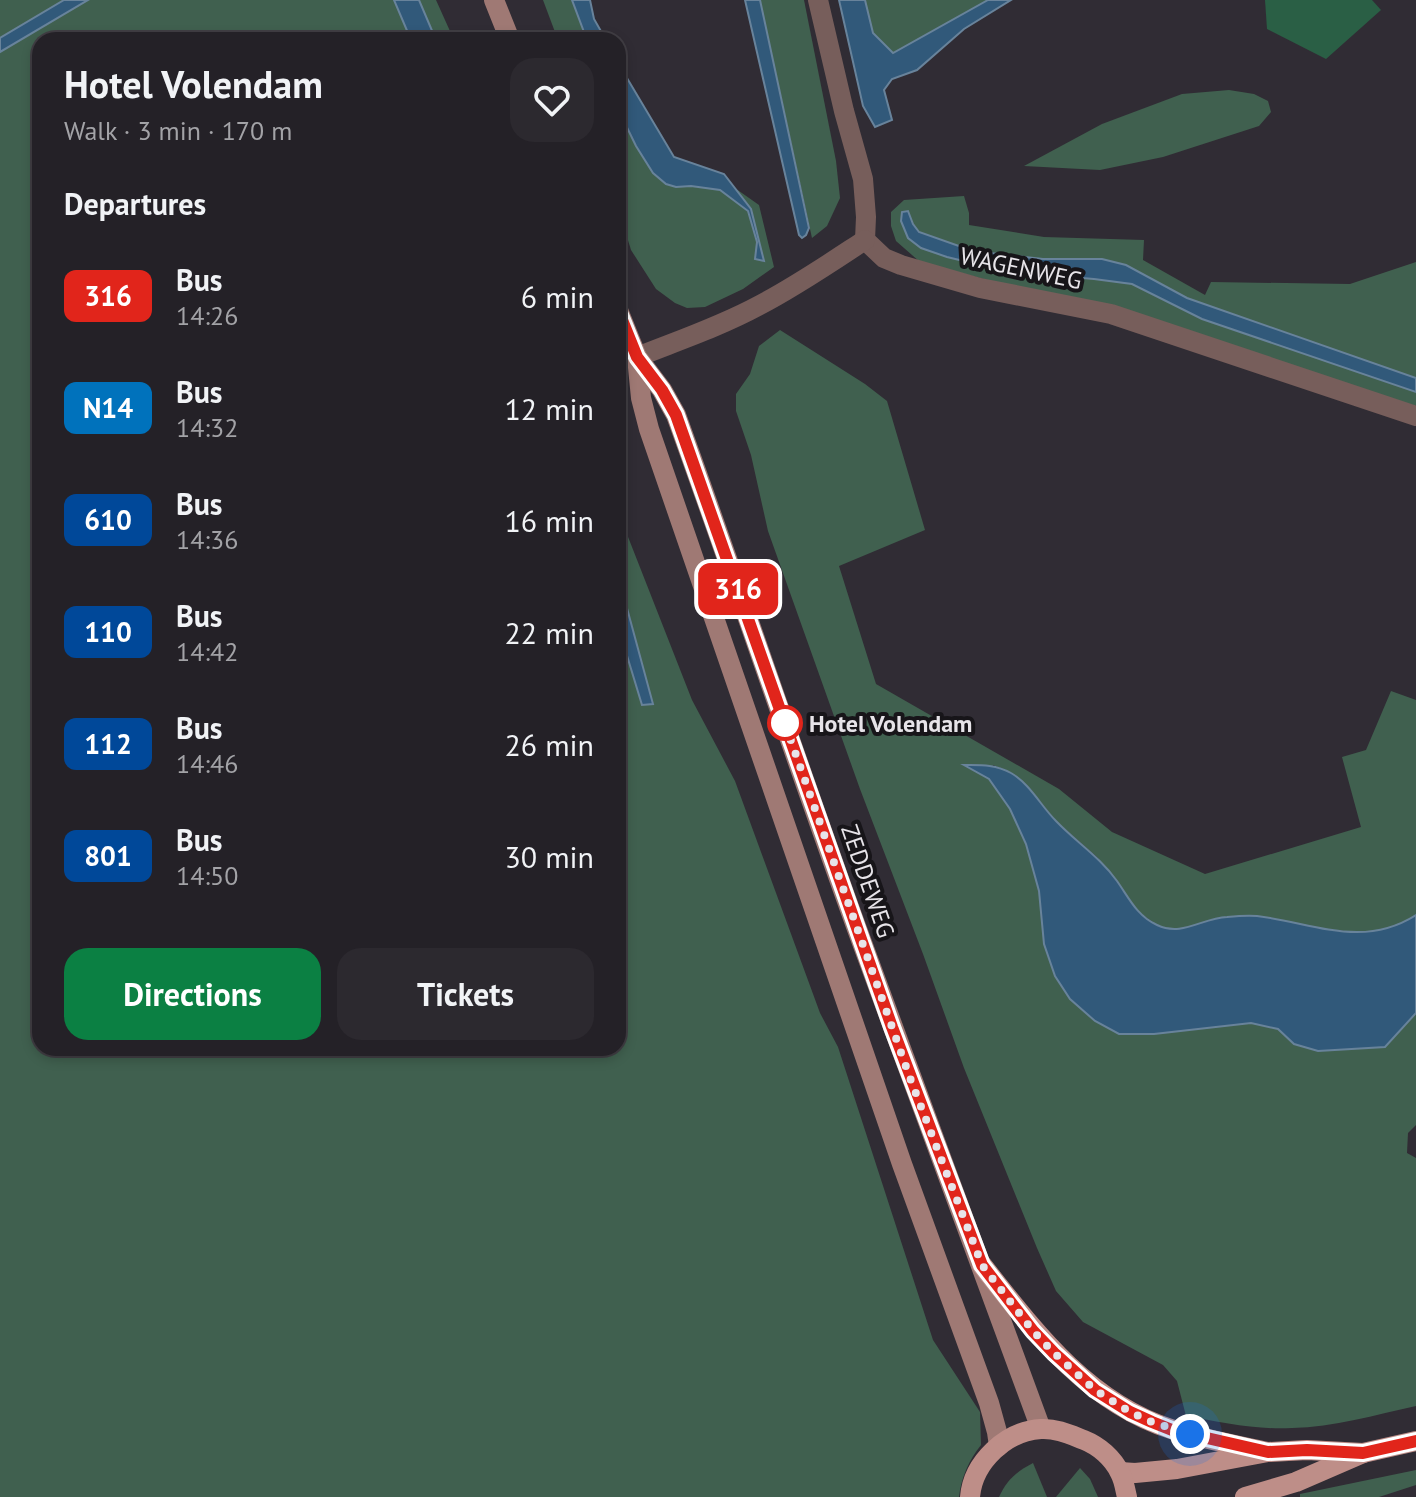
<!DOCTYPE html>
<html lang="en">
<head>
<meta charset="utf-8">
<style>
	:root { --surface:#242127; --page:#2c292f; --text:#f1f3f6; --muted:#a3a3a7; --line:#413e44; --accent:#0b8043 }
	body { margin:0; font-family:"PT Sans",sans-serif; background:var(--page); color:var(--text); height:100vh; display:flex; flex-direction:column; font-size:30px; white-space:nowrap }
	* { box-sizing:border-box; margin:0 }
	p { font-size:26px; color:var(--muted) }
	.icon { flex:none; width:44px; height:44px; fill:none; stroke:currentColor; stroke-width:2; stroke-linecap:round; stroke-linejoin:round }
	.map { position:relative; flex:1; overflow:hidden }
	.sheet { position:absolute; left:32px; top:32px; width:594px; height:1024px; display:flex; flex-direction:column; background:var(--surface); border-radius:24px; box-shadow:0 4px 12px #0003,0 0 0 2px var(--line) }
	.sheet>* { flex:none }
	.badge { padding:0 16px; border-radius:12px; font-size:28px; line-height:52px }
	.you { position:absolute; width:40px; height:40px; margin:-20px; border:6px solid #fff; border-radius:50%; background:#1a73e8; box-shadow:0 0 0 12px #1a73e833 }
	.map>.badge { position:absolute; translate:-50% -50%; box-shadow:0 0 0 4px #fff }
	h2 { padding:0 32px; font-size:30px; line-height:72px }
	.round { display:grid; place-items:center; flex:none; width:84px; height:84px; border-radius:24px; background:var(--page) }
	.summary { display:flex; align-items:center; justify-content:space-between; height:136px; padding:0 32px }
	h1 { font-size:38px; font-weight:700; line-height:60px }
	.primary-button { display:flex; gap:16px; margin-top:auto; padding:16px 32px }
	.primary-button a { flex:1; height:92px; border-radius:24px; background:var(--accent); color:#fff; font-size:32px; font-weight:700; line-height:92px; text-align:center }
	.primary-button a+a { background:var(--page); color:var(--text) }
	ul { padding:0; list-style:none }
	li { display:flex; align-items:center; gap:24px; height:112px; padding:0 32px }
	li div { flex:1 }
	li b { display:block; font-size:30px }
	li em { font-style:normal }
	li .badge { min-width:88px; font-weight:700; text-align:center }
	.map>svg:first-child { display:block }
	.green { fill:#40604f }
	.forest { fill:#2a5f45 }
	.water { fill:#31597a; stroke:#68839b; stroke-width:2 }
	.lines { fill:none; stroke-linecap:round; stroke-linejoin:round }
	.minor { stroke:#775e5b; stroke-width:20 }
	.secondary { stroke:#9f7974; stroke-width:20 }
	.primary { stroke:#be8e88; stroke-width:20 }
	.line-casing { stroke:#fff; stroke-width:18 }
	.line { stroke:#e1251b; stroke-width:12 }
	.walk { stroke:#e7e4e9; stroke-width:8; stroke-dasharray:0 14.4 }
	.stop-dot { fill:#fff; stroke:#e1251b; stroke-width:4 }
	.labels { text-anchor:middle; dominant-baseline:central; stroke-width:8; stroke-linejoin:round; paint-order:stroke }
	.street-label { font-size:24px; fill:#e7e4e9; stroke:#171519 }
	.stop-label { font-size:24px; font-weight:bold; fill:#e7e4e9; stroke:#171519; text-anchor:start }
</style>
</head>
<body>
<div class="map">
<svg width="1416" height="1497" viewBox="0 0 1416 1497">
	<rect width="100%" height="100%" fill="#302c34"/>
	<!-- green -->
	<g class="green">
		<path d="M0,0h436l18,40h-414v1008h578v-422l24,79 11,-1 -35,-129v-70l3,14 71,181 43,81 85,232 18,34 95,293 47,72 1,33c-12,15 -20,33 -22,52h-959z"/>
		<polygon points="543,0 586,0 602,40 558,40"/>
		<polygon points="760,0 804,0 836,161 840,198 827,226 812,238"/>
		<polygon points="852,0 999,0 869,78"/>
		<polygon points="618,77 667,152 697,169 722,179 759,205 774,267 743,289 705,307 687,308 675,303 656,289 631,250 618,208"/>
		<polygon points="1229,90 1254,94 1268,101 1271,112 1259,126 1163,157 1100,170 1024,166 1102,124 1182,94"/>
		<polygon points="964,196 969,213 969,225 1044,237 1144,240 1143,260 1205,295 1211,282 1350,284 1416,262 1416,378 1187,298 1126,265 1102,259 1043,259 973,251 919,232 913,225 908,211 902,212 901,221 908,238 1094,279 1132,284 1202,319 1416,392 1416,406 995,282 920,262 896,241 891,226 891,212 904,200"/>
		<path d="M780,330l85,54 22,17 38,129 -86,36 37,118 183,105 53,43 93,42 156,-47 -19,-70 24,-7 25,-59 25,9v215l-18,11 -36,7 -141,-16 -43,14 -21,-6 -24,-17 -17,-28 -19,-23 -41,-36 -25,-31 -19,-17 -19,-8 -4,14 21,30 16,35 13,47 5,53 26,55 25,22 24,13h35l97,-11 27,6 16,15 24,7 31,-3 67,-35v112l-8,8 -1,20 9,5v248c-41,9 -82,21 -124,22 -36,2 -72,-6 -106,-12l-9,-35 -14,-16 -80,-43 -27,-31 -19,-43 -73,-180 -41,-114 -63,-165 -92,-258 -17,-76 -15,-44v-17l14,-20 9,-28z"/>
		<path d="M1033,1463l14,34h-48c8,-17 17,-25 34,-34z"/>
		<polygon points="1080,1468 1090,1479 1098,1497 1056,1497"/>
		<polygon points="1416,1470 1416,1485 1379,1497 1300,1497 1300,1494"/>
	</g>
	<!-- forest -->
	<polygon class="forest" points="1265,0 1372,0 1381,10 1326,59 1267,29"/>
	<!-- water -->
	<g class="water">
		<polygon points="64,0 88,0 0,52 0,38"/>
		<polygon points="394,0 419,0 436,40 411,40"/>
		<polygon points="572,0 590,0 594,19 606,40 587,40"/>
		<polygon points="745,0 760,0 809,228 806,235 802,238 799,235"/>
		<polygon points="839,0 865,0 873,33 893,53 988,0 1011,0 964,29 917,70 892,79 884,90 892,120 875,127 863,106"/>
		<polygon points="618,63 674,157 724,174 751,209 764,261 755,259 757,242 748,211 720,190 691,186 676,187 666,184 653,173 636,146 618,109"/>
		<polygon points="908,211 913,224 919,232 973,251 1043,259 1102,259 1126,265 1187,298 1416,378 1416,392 1202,319 1132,284 1094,279 1009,272 947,257 921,248 908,238 901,221 902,212"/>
		<polygon points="618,575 653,704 642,705 618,626"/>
		<path d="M964,765c16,0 31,-1 47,8 19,11 30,33 45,48 20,21 44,36 61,60 12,17 20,35 40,44 25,12 45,-7 70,-8 10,-1 20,-2 30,-1 57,7 105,33 159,-1v98l-31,34 -67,4 -24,-7 -16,-15 -27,-6 -97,11h-35l-24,-13 -25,-22 -15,-23 -11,-32 -5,-53 -13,-47 -16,-35 -21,-30z"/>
	</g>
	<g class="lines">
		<!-- minor -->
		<g class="minor">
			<polyline points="818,0 844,111 863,179 866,217 865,240"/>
			<polyline points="865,240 884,258 901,265 980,288 1111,314 1416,416"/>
			<path d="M637,357c40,-16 82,-30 121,-51 37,-19 72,-43 107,-66"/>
		</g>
		<!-- secondary -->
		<g class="secondary">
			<polyline points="494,0 510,40"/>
			<polyline points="618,310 637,357 641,398 649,429 902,1164 989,1403 997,1432 999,1446"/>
			<path d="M637,357l25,33 14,25c62,171 119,343 181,514 60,167 123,333 184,500"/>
		</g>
		<!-- primary -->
		<g class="primary">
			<path d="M982,1265c52,66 106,138 189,164 31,10 65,16 97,23"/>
			<polyline points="1120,1472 1135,1473 1177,1469 1268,1452 1307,1450 1363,1453"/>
			<path d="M970,1497c3,-35 36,-66 71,-68 15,-1 30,6 43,11 15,6 29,18 36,33 4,7 5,16 7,24"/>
			<polyline points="1245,1497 1296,1482 1363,1453 1416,1441"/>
		</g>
	</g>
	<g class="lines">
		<!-- line casing -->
		<g class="line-casing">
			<polyline id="line" points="618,310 637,357 662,390 676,415 892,1027 982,1265 1033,1331 1054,1353 1095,1390 1130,1412 1152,1422 1172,1430 1268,1452 1307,1450 1363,1453 1416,1441"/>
		</g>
		<!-- line -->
		<use href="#line" class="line"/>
		<!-- walk -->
		<polyline class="walk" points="785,723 783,718 910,1078 982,1265 1033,1331 1054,1353 1095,1390 1130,1412 1152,1422 1190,1434"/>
	</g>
	<!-- markers -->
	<circle class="stop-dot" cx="785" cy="723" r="16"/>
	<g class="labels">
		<!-- street labels -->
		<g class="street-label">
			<text transform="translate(1021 268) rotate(12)">WAGENWEG</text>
			<text transform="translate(868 881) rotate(71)">ZEDDEWEG</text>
		</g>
		<!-- stop labels -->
		<g class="stop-label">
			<text x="809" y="723">Hotel Volendam</text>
		</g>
	</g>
</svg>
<div class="you" style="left:1190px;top:1434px"></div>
<b class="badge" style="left:738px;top:589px;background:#e1251b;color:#fff">316</b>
<section class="sheet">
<div class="summary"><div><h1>Hotel Volendam</h1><p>Walk · 3 min · 170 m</p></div><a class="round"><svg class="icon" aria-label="heart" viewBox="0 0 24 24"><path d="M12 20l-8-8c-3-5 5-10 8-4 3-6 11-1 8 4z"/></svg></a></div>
<h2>Departures</h2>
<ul>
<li><span class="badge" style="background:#e1251b;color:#fff">316</span><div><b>Bus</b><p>14:26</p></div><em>6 min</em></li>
<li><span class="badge" style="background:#0072bc;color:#fff">N14</span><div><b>Bus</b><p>14:32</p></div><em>12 min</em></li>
<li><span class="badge" style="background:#004899;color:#fff">610</span><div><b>Bus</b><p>14:36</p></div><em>16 min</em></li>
<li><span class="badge" style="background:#004899;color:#fff">110</span><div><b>Bus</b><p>14:42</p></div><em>22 min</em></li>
<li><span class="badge" style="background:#004899;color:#fff">112</span><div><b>Bus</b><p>14:46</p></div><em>26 min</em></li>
<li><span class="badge" style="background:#004899;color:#fff">801</span><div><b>Bus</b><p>14:50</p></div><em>30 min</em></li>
</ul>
<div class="primary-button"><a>Directions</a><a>Tickets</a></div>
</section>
</div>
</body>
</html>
